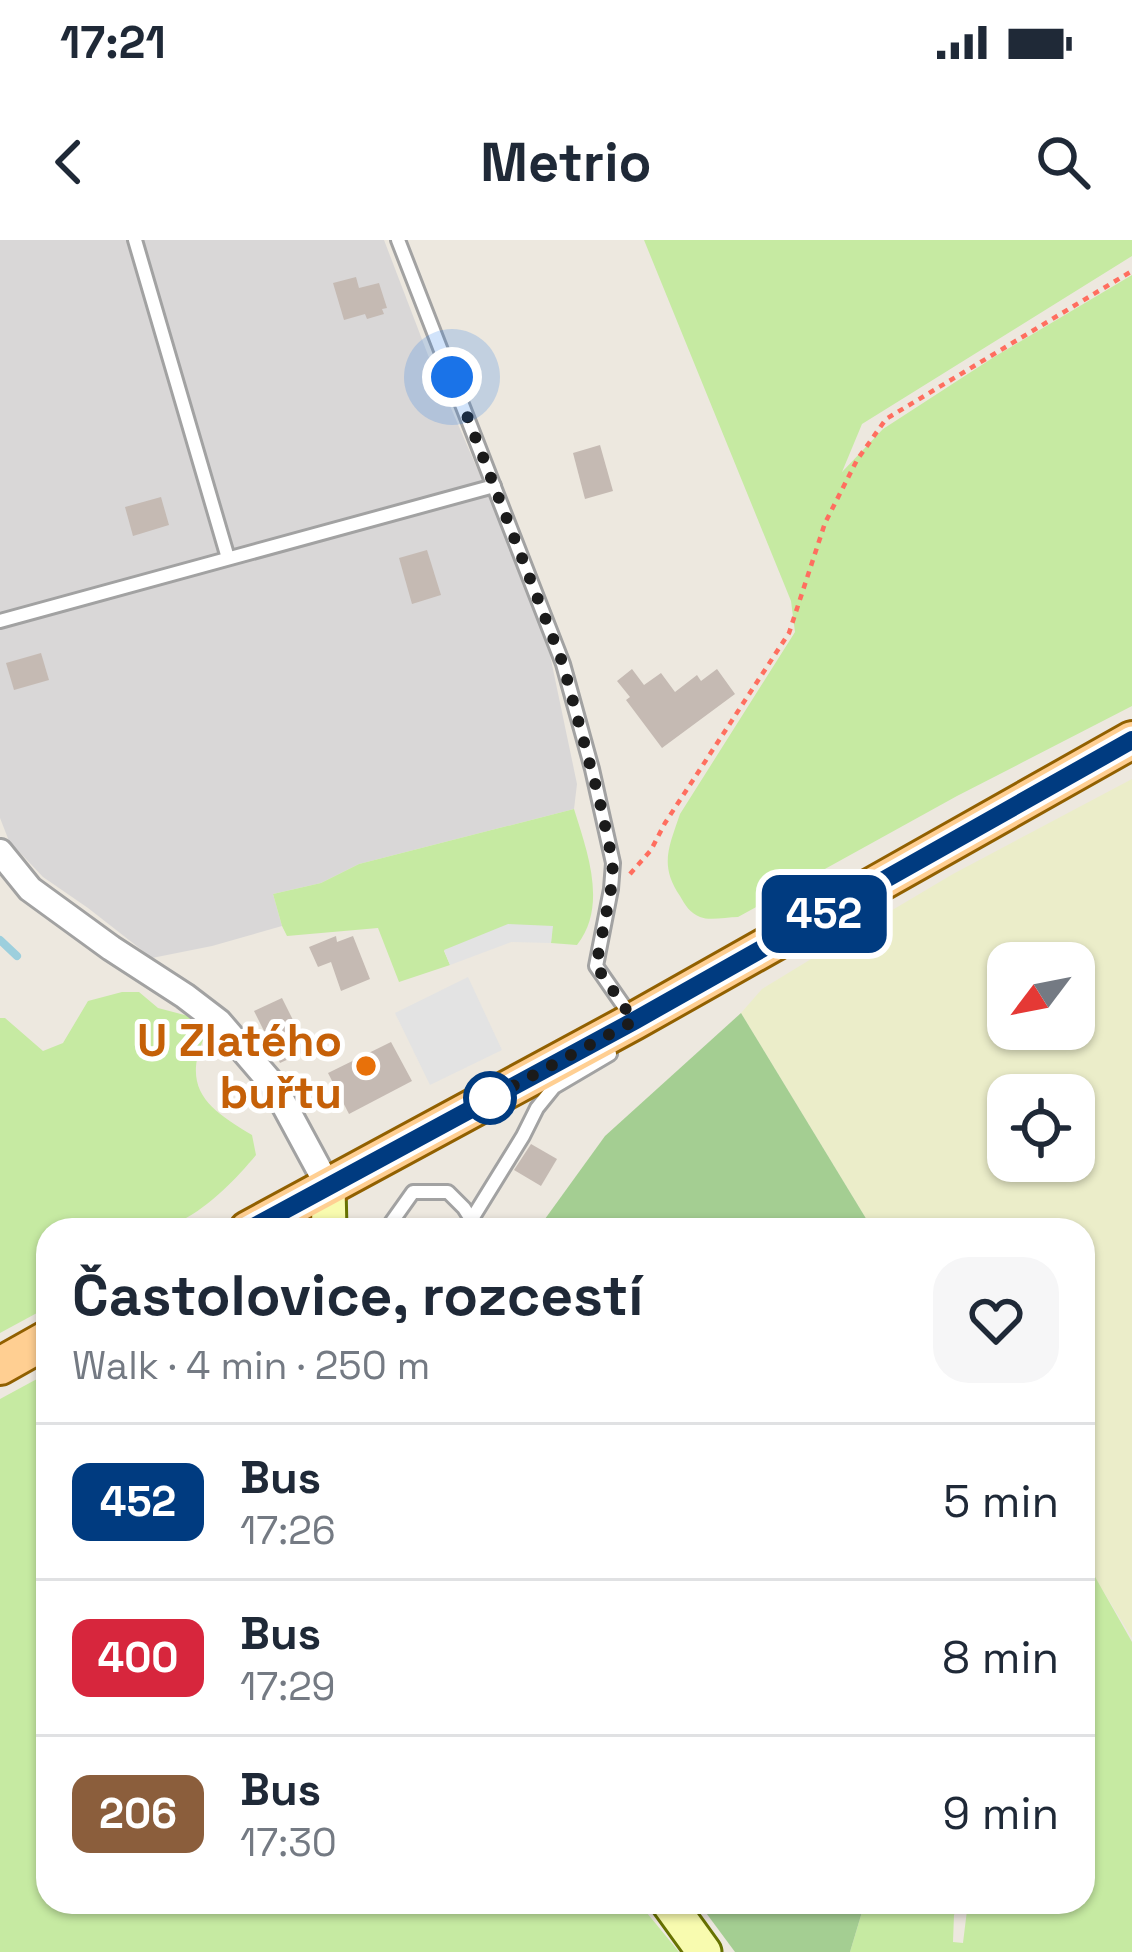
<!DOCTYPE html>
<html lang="en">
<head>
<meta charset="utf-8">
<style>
	:root { --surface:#fff; --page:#f6f6f7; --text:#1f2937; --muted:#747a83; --line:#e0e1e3 }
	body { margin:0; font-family:"Space Grotesk",sans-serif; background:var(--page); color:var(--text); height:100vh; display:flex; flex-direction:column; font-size:45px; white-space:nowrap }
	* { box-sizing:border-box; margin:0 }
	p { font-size:39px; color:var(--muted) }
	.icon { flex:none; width:66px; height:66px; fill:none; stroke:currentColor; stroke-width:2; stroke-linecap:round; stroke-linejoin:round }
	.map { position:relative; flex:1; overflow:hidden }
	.sheet { position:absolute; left:36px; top:978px; width:1059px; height:696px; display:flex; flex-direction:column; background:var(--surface); border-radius:36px; box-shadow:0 3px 9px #0004 }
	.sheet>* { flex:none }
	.badge { padding:0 24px; border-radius:18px; font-size:42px; line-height:78px }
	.needle { width:78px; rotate:238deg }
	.tools { position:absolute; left:987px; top:702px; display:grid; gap:24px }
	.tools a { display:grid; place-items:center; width:108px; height:108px; border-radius:24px; background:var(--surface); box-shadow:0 3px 9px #0004; font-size:60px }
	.you { position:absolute; width:60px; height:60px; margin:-30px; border:9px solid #fff; border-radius:50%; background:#1a73e8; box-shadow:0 0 0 18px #1a73e833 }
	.map>.badge { position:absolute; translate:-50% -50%; box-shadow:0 0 0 6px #fff }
	.round { display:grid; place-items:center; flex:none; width:126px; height:126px; border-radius:36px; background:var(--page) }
	.headline { display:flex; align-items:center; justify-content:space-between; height:204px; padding:0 36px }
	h1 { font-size:57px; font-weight:700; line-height:90px }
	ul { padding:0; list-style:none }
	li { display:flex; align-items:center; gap:36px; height:156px; padding:0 36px; border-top:3px solid var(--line) }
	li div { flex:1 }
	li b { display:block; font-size:45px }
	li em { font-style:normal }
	li .badge { min-width:132px; font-weight:700; text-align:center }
	.status { display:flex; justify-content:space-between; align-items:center; height:84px; padding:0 60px; background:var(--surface); direction:ltr }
	.status svg { height:33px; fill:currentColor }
	header { display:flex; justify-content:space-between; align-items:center; height:156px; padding:0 36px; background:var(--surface); font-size:54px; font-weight:700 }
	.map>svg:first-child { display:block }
	.residential { fill:#d9d7d7 }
	.farmland { fill:#ebedc9; fill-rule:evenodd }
	.grass { fill:#c6eaa2 }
	.forest { fill:#a4ce92 }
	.parking { fill:#e3e3e3 }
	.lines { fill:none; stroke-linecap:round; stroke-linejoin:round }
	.stream { stroke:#9dcfdd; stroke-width:8 }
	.building { fill:#c5bab3 }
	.lane-casing { stroke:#a2a2a2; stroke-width:18 }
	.street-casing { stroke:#a2a2a2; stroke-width:30 }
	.secondary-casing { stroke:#677201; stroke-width:39 }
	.primary-casing { stroke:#916000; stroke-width:42 }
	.path { stroke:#ff6e5f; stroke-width:4.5; stroke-dasharray:6 6; stroke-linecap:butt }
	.lane { stroke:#fff; stroke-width:12 }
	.street { stroke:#fff; stroke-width:24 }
	.secondary { stroke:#f8fbaf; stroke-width:33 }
	.primary { stroke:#ffcf92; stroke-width:36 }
	.line-casing { stroke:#fff; stroke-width:27 }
	.line { stroke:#003b80; stroke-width:18 }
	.walk { stroke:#1b1b1b; stroke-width:12; stroke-dasharray:0 21.6 }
	.food-dot { fill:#e8710a; stroke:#fff; stroke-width:4.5 }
	.stop-dot { fill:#fff; stroke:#003b80; stroke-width:6 }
	.labels { text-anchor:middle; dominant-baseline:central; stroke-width:10; stroke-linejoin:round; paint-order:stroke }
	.food-label { font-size:45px; font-weight:bold; fill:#c56008; stroke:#fff; text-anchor:end }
</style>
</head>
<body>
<div class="status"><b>17:21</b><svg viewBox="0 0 49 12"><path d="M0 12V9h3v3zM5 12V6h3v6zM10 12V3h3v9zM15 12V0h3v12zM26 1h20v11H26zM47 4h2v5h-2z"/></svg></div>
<header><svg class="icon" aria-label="back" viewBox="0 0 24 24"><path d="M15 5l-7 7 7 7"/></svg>Metrio<svg class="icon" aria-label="search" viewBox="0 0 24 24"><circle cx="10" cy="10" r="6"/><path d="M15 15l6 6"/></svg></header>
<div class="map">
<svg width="1132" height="1712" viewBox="0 0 1132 1712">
	<rect width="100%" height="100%" fill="#ede8df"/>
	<!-- residential -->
	<polygon class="residential" points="0,0 384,0 428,115 505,293 550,415 577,544 574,569 359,624 321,643 273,654 282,686 212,706 152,718 88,668 43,637 9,601 0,578"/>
	<!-- farmland -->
	<path class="farmland" d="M1132,539v859l-49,-80v-328h-210l-132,-217 21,-24 95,-58 96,-57zM1008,723h66v66h-66zM1008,855h66v66h-66z"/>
	<!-- grass -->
	<g class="grass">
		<path d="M644,0h488v16l-270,168 -20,48 41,-43 111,-72 138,-82v431l-175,90 -219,121c-12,0 -28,4 -38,0 -10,-4 -15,-12 -20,-21 -21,-31 -11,-49 0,-82l115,-182 -4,-31z"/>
		<path d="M574,569c13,42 34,97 3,136l-26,-2 1,-17 -108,25 6,14 -51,17 -21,-54 -91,8 -5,-10 -9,-32 48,-11 38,-19z"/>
		<path d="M122,752h17l19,16 38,10 8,20c-23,52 6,72 48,97l4,20c-19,23 -47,52 -74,65 -10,4 -18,4 -28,10h-106v77l-48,26v-315h5l38,33 20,-8 25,-42z"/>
		<polygon points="48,1133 48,1662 638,1662 679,1712 0,1712 0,1159"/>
		<polygon points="1094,1335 1132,1402 1132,1712 850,1712 865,1662 959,1662 954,1675 953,1702 963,1703 968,1662 1034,1662 1039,1668 1044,1662 1083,1662 1083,1356"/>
	</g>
	<!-- forest -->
	<g class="forest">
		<polygon points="741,773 873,990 537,990 605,896"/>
		<polygon points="698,1662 865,1662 850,1712 735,1712"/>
	</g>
	<!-- parking -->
	<g class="parking">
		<polygon points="508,684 553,686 551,703 511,702 450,725 444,710"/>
		<polygon points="468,737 502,810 430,845 395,773"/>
	</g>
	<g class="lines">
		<!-- stream -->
		<polyline class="stream" points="0,700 17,716"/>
	</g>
	<!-- building -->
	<g class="building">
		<polygon points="356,37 359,48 379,43 387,68 382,69 384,74 367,79 365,74 344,80 333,43"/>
		<polygon points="600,205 613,251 585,259 573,213"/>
		<polygon points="161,257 169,285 133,296 125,267"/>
		<polygon points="427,310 441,355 412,364 399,318"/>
		<polygon points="41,413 49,440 14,450 6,423"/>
		<polygon points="632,429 644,445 661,433 675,452 697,435 701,441 717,429 735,454 662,508 626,460 630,457 617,441"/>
		<polygon points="336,696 337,702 353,696 370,739 341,751 331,722 318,727 309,707"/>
		<polygon points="282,758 308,810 280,823 254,771"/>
		<polygon points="391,802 412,841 349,874 328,833"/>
		<polygon points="531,904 557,919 541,946 514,930"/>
	</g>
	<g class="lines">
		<!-- lane casing -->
		<g class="lane-casing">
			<g id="lane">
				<polyline points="135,0 228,318"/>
				<polyline points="398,0 563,424 592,529 613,623 611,649 596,726 630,775"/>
				<polyline points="0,381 494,246"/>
				<polyline points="386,990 413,952 448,952 464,968 471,979"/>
				<polyline points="465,990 523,896 537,868 554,847 610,814"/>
			</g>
		</g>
		<!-- street casing -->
		<g class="street-casing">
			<polyline id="street" points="0,612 30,649 111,708 185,756 219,782 274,846 328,946"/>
		</g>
		<!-- secondary casing -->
		<g class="secondary-casing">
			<g id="secondary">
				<polyline points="328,946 329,990"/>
				<polyline points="668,1662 704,1712"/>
			</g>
		</g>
		<!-- primary casing -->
		<g class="primary-casing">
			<g id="primary">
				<polyline points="248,990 634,781 1132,500"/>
				<polyline points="0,1126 48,1099"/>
			</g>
		</g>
		<!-- path -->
		<polyline class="path" points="630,634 651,610 665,583 789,393 825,283 857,220 886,179 1132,31"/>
		<!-- lane -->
		<use href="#lane" class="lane"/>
		<!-- street -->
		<use href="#street" class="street"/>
		<!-- secondary -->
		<use href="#secondary" class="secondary"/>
		<!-- primary -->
		<use href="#primary" class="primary"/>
	</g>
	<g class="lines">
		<!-- line casing -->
		<g class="line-casing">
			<polyline id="line" points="248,990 634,781 1132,500"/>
		</g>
		<!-- line -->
		<use href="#line" class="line"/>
		<!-- walk -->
		<polyline class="walk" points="452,137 563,424 599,558 613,623 611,649 596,726 634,781 487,860 490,858"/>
	</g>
	<!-- markers -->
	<circle class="food-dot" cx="366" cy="826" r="12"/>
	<circle class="stop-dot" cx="490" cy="858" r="24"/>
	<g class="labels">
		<!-- food labels -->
		<g class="food-label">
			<text x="342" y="800">U Zlatého<tspan x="342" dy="52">buřtu</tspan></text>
		</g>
	</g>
</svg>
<div class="tools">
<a><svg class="needle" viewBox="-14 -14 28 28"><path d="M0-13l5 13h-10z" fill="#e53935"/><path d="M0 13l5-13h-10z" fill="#747a83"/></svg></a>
<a><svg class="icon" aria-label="locate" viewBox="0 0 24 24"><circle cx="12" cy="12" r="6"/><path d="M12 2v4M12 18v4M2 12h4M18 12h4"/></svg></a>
</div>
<div class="you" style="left:452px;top:137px"></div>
<b class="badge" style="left:824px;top:674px;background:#003b80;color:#fff">452</b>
<section class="sheet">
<div class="headline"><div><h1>Častolovice, rozcestí</h1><p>Walk · 4 min · 250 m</p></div><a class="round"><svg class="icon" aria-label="heart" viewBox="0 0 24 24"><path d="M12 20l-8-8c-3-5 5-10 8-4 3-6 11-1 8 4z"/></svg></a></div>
<ul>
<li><span class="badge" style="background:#003b80;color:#fff">452</span><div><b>Bus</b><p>17:26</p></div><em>5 min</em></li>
<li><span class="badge" style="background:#d7263d;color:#fff">400</span><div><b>Bus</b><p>17:29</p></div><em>8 min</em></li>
<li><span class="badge" style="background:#8b5e3c;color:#fff">206</span><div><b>Bus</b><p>17:30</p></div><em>9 min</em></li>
</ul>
</section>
</div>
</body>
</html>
